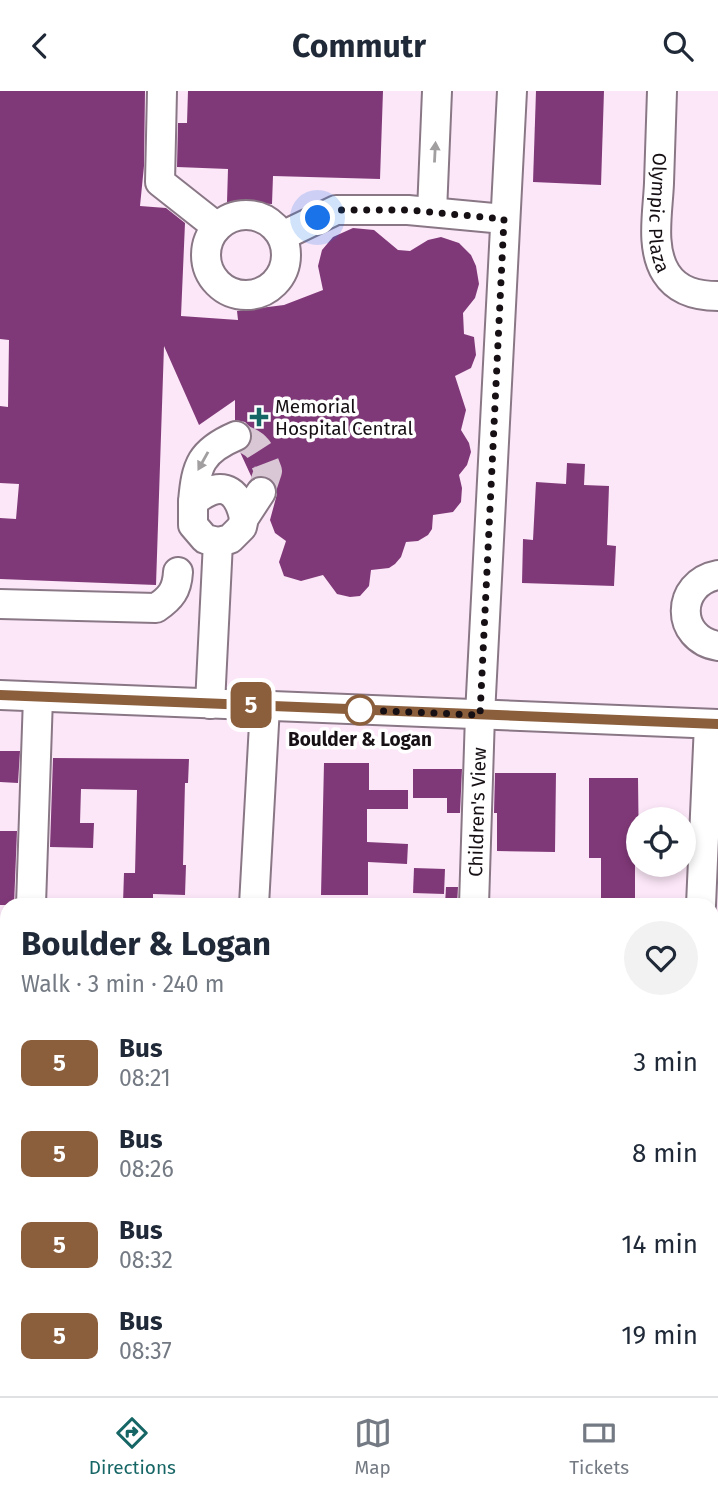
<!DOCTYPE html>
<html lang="en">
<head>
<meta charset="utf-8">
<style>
	:root { --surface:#fff; --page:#f2f2f3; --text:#1f2937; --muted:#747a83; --line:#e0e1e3; --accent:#176666 }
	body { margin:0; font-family:"Fira Sans",sans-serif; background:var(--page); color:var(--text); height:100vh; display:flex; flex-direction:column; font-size:26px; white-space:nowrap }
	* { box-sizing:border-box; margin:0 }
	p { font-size:23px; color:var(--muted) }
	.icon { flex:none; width:38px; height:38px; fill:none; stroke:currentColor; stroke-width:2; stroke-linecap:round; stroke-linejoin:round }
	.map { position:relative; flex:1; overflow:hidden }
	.panel { position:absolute; left:0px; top:807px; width:719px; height:499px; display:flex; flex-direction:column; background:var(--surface); border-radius:21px 21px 0 0; box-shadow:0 4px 10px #0003 }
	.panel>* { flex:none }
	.badge { padding:0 14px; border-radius:10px; font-size:24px; line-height:46px }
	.buttons { position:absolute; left:626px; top:716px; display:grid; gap:14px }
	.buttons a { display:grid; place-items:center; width:70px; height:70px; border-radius:50%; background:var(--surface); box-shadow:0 4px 10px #0003; font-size:35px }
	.you { position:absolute; width:35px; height:35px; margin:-18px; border:5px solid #fff; border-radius:50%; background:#1a73e8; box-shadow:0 0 0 10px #1a73e833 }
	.map>.badge { position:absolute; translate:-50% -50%; box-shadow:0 0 0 4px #fff }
	.round { display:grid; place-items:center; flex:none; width:74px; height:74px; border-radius:37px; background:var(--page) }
	.headline { display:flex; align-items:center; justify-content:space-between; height:119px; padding:0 21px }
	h1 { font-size:33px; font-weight:700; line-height:52px }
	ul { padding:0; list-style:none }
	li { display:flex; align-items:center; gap:21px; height:91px; padding:0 21px }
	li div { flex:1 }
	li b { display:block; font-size:26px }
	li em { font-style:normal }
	li .badge { min-width:77px; font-weight:700; text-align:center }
	header { display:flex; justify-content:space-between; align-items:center; height:91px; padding:0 21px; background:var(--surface); font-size:32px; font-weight:700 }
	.tab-bar { display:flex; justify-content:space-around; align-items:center; height:98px; border-top:2px solid var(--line); background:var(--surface); font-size:19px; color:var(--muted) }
	.tab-bar a { display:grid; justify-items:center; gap:4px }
	.tab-bar .on { color:var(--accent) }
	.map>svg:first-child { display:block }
	.building { fill:#803978 }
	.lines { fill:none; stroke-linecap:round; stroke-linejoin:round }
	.minor-tunnel { stroke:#dac7d6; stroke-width:28; stroke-dasharray:28 14; stroke-linecap:butt }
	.minor-casing { stroke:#897786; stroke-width:32 }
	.major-casing { stroke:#897786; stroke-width:38 }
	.minor { stroke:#fff; stroke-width:28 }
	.major { stroke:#fff; stroke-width:35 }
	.oneway { fill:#a29fa1 }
	.line-casing { stroke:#fff; stroke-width:16 }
	.line { stroke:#8b5e3c; stroke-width:10 }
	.walk { stroke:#160f14; stroke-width:7; stroke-dasharray:0 12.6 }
	.poi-dot { fill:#176666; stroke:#fff; stroke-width:2.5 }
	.stop-dot { fill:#fff; stroke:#8b5e3c; stroke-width:3.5 }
	.labels { text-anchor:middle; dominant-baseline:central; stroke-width:7; stroke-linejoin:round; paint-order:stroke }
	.street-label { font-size:19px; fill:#160f14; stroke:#fff }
	.poi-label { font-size:19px; fill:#160f14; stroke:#fff; text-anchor:start }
	.stop-label { font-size:19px; font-weight:bold; fill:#160f14; stroke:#fff }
</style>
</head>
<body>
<header><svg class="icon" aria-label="back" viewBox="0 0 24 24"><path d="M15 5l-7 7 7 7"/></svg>Commutr<svg class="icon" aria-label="search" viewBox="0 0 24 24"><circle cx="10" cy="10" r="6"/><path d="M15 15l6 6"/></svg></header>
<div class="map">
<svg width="718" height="1305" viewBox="0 0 718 1305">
	<rect width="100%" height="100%" fill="#fce7f8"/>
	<!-- building -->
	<g class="building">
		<polygon points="0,0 145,0 144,75 140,115 166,117 185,132 181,225 238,229 237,220 284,214 323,199 318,175 322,159 333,146 353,137 374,139 398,159 410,160 428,149 441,146 459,152 471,164 476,175 479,193 475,207 463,222 464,243 474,246 476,264 471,277 455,285 466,319 461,339 469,352 471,361 467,374 459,384 462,397 461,411 453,421 433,424 432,438 428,444 418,450 406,451 401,466 395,473 389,477 371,479 369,495 360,505 350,506 337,503 323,484 301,490 284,485 279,471 286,450 275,442 270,429 277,403 276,394 271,388 263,385 252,387 240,361 250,354 253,346 251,337 245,331 235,329 235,309 199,334 164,255 156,494 0,488 0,427 16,428 19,393 0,392 0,315 8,316 9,249 0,248"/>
		<polygon points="188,0 383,0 380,88 273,85 272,113 227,111 228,78 177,76 178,32 187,32"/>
		<polygon points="536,0 604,0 601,94 533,91"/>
		<polygon points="567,372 585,373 584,394 609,395 607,454 616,455 614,495 522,492 523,448 533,449 536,391 566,393"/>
		<polygon points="0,660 20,660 18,692 0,691"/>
		<polygon points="53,667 189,668 188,692 185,692 183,774 186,774 185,804 153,803 153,813 123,812 124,782 135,782 137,699 81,698 80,732 94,732 93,757 50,756"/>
		<polygon points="324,672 369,672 369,699 408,699 408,718 367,718 367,751 408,753 407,773 368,771 368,804 321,804"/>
		<polygon points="413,678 462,678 460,722 447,722 447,707 413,707"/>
		<polygon points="495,682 556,682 555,761 497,760 497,722 494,722"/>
		<polygon points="589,687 638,687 639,767 635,767 635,814 601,814 601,767 589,767"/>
		<polygon points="0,740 17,740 14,814 0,814"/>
		<polygon points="414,777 445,778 444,803 413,802"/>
		<polygon points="446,796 458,796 457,814 445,814"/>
	</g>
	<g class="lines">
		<!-- minor-tunnel -->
		<path class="minor-tunnel" d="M236,345c24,9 23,12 32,35l-7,21"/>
		<!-- minor casing -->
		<g class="minor-casing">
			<g id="minor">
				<polyline points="162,0 160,91 217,136"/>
				<path id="s1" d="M662,0c-1,31 -2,61 -3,92 -1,28 -9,65 7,90 12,19 32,23 52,23"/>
				<polyline points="432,121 437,0"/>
				<circle cx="246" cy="164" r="40"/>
				<polyline points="282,145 336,119 408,119 504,128"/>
				<path d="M193,411c3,-37 8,-51 43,-66"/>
				<path d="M244,427c-7,-33 -26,-37 -51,-16v23l12,14 13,3 12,-3 12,-12 2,-9 17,-26"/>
				<path d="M718,484c-43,8 -43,64 0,71"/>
				<path d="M0,513l156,4c15,-10 21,-18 22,-36"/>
				<polyline points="0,604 718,633"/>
				<polyline points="210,613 218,451"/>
				<polyline points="31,814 38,606"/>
				<polyline points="254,814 265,615"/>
				<path id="s2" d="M474,814l6,-190 32,-624"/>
				<polyline points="701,814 709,633"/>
				<polyline points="712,1143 718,1153"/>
				<polyline points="712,1194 718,1186"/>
				<polyline points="12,1305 12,1298"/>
				<polyline points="234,1305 234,1298"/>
				<polyline points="458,1305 459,1298"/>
				<polyline points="680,1305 680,1298"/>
			</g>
		</g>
		<!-- major casing -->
		<g class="major-casing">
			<g id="major">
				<polyline points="0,1140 7,1140"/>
				<polyline points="712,1171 718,1171"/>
			</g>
		</g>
		<!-- minor -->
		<use href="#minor" class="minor"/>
		<!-- major -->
		<use href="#major" class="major"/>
	</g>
	<!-- one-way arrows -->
	<defs><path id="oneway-solid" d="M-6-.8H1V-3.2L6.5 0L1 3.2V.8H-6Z" transform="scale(1.75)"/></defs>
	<g class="oneway">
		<use href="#oneway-solid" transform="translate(435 61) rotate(-87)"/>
		<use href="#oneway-solid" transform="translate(203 370) rotate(119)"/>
	</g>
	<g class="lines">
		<!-- line casing -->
		<g class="line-casing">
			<polyline id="line" points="0,604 718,633"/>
		</g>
		<!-- line -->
		<use href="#line" class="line"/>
		<!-- walk -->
		<polyline class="walk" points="318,127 336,119 408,119 504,128 480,624 360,619"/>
	</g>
	<!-- markers -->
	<path class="poi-dot" d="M255.5 315.5h7v7h7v7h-7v7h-7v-7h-7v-7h7z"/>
	<circle class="stop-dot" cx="360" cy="619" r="14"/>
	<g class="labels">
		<!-- street labels -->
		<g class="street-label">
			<text stroke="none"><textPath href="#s1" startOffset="122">Olympic Plaza</textPath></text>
			<text stroke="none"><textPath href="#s2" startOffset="93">Children's View</textPath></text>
		</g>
		<!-- poi labels -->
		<g class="poi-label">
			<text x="275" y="315">Memorial<tspan x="275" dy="22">Hospital Central</tspan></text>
		</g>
		<!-- stop labels -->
		<g class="stop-label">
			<text x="360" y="648">Boulder &amp; Logan</text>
		</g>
	</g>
</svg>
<div class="buttons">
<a><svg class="icon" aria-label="locate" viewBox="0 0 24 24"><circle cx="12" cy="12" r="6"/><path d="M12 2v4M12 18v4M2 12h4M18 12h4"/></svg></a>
</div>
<div class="you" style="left:318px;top:127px"></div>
<b class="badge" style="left:251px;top:614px;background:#8b5e3c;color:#fff">5</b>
<section class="panel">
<div class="headline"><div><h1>Boulder &amp; Logan</h1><p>Walk · 3 min · 240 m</p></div><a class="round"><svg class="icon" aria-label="heart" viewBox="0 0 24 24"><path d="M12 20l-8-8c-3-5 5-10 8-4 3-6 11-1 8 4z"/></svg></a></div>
<ul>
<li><span class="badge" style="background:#8b5e3c;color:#fff">5</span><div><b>Bus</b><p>08:21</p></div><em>3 min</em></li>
<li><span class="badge" style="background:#8b5e3c;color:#fff">5</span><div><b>Bus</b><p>08:26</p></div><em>8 min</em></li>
<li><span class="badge" style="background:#8b5e3c;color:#fff">5</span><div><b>Bus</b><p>08:32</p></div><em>14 min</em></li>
<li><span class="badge" style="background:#8b5e3c;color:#fff">5</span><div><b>Bus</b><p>08:37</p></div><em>19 min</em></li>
</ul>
</section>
</div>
<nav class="tab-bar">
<a class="on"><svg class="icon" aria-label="directions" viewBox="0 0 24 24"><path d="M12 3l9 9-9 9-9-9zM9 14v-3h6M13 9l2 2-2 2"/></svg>Directions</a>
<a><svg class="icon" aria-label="map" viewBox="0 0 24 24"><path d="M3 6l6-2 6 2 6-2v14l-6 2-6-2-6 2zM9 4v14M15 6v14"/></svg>Map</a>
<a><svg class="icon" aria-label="tickets" viewBox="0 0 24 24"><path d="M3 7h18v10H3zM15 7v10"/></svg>Tickets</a>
</nav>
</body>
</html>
